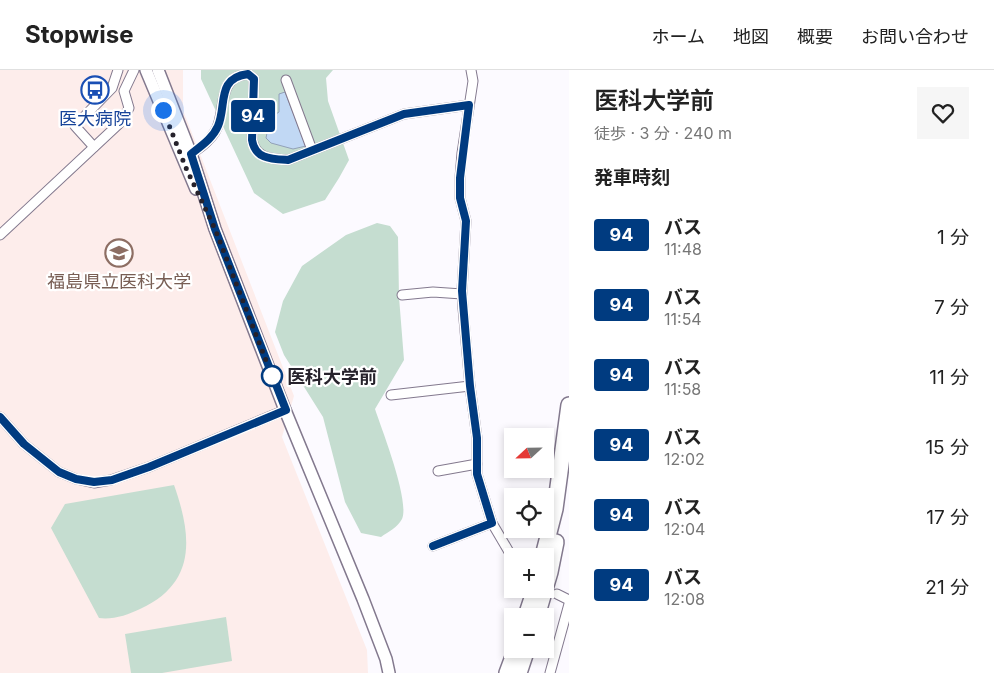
<!DOCTYPE html>
<html lang="ja">
<head>
<meta charset="utf-8">
<style>
	:root { --surface:#fff; --page:#f6f6f6; --text:#222; --muted:#767676; --line:#e0e0e0 }
	body { margin:0; font-family:Inter,"Noto Sans JP",sans-serif; background:var(--page); color:var(--text); height:100vh; display:flex; flex-direction:column; font-size:19px; white-space:nowrap }
	* { box-sizing:border-box; margin:0 }
	p { font-size:16px; color:var(--muted) }
	.icon { flex:none; width:28px; height:28px; fill:none; stroke:currentColor; stroke-width:2; stroke-linecap:round; stroke-linejoin:round }
	.map { position:relative; flex:1; overflow:hidden }
	.sheet { display:flex; flex-direction:column; background:var(--surface); width:425px }
	.sheet>* { flex:none }
	.badge { padding:0 10px; border-radius:4px; font-size:18px; line-height:32px }
	.needle { width:32px; rotate:248deg }
	.controls { position:absolute; left:504px; top:358px; display:grid; gap:10px }
	.controls a { display:grid; place-items:center; width:50px; height:50px; border-radius:0px; background:var(--surface); box-shadow:0 2px 8px #0003; font-size:25px }
	.you { position:absolute; width:25px; height:25px; margin:-12px; border:4px solid #fff; border-radius:50%; background:#1a73e8; box-shadow:0 0 0 8px #1a73e833 }
	.map>.badge { position:absolute; translate:-50% -50%; box-shadow:0 0 0 2px #fff }
	h2 { padding:0 25px; font-size:19px; line-height:45px }
	.round { display:grid; place-items:center; flex:none; width:52px; height:52px; border-radius:0px; background:var(--page) }
	.headline { display:flex; align-items:center; justify-content:space-between; height:85px; padding:0 25px }
	h1 { font-size:24px; font-weight:600; line-height:38px }
	ul { padding:0; list-style:none }
	li { display:flex; align-items:center; gap:15px; height:70px; padding:0 25px }
	li div { flex:1 }
	li b { display:block; font-size:19px }
	li em { font-style:normal }
	li .badge { min-width:55px; font-weight:700; text-align:center }
	header { display:flex; align-items:center; gap:30px; box-sizing:border-box; height:70px; padding:0 25px; background:var(--surface); border-bottom:1px solid var(--line) }
	header strong { font-size:24px }
	nav { display:flex; gap:28px; margin-inline-start:auto; font-size:18px }
	main { display:flex; flex:1; min-height:0 }
	.map>svg:first-child { display:block }
	.education { fill:#fdedeb }
	.green { fill:#c5ddd0 }
	.water { fill:#c1d8f4; stroke:#92a1b8 }
	.lines { fill:none; stroke-linecap:round; stroke-linejoin:round }
	.minor-casing { stroke:#83798e; stroke-width:11 }
	.tertiary-casing { stroke:#83798e; stroke-width:14 }
	.trunk-casing { stroke:#83798e; stroke-width:18 }
	.minor { stroke:#fff; stroke-width:9 }
	.tertiary { stroke:#fff; stroke-width:11 }
	.trunk { stroke:#fff; stroke-width:15 }
	.line-casing { stroke:#fff; stroke-width:11 }
	.line { stroke:#003b80; stroke-width:8 }
	.walk { stroke:#26222b; stroke-width:5; stroke-dasharray:0 9 }
	.stop-dot { fill:#fff; stroke:#003b80; stroke-width:2.5 }
	.labels { text-anchor:middle; dominant-baseline:central; stroke-width:4.5; stroke-linejoin:round; paint-order:stroke }
	.transit-label { font-size:18px; fill:#164399; stroke:#fff }
	.education-label { font-size:18px; fill:#785e54; stroke:#fff }
	.stop-label { font-size:18px; font-weight:bold; fill:#26222b; stroke:#fff; text-anchor:start }
</style>
</head>
<body>
<header>
<strong>Stopwise</strong>
<nav><a>ホーム</a><a>地図</a><a>概要</a><a>お問い合わせ</a></nav>
</header>
<main>
<div class="map">
<svg width="569" height="603" viewBox="0 0 569 603">
	<rect width="100%" height="100%" fill="#fcfaff"/>
	<!-- education -->
	<polygon class="education" points="0,0 183,0 183,40 294,326 282,367 367,580 368,603 0,603"/>
	<!-- green -->
	<g class="green">
		<polygon points="201,0 333,0 326,8 328,31 349,90 339,108 325,130 283,144 254,123 201,9"/>
		<path d="M377,153l13,3 8,11 1,60 5,63 -29,49c7,21 35,92 27,110 -4,8 -14,13 -21,18l-20,-4 -16,-31 -22,-85 -39,-62 -9,-23 8,-31 19,-35 44,-31z"/>
		<path d="M174,415c18,51 23,98 -34,124 -12,6 -28,11 -41,9l-48,-90 14,-24z"/>
		<polygon points="226,547 232,591 162,603 131,603 125,564"/>
	</g>
	<!-- water -->
	<polygon class="water" points="285,22 306,76 293,79 271,73 266,68 270,48 279,42 279,24"/>
	<g class="lines">
		<!-- minor casing -->
		<g class="minor-casing">
			<g id="minor">
				<polyline points="471,0 473,11 462,83 460,108 460,128 466,151 462,221 463,238 470,316 477,368 477,404 492,453 512,487"/>
				<polyline points="286,10 312,80"/>
				<polyline points="94,77 75,56 112,18 118,0"/>
				<path d="M187,85c13,-5 29,-19 32,-33 6,-21 1,-45 29,-48l6,5 -2,61c4,19 19,19 36,20l116,-46 65,-9"/>
				<polyline points="0,165 122,51 129,38 124,21 134,0"/>
				<polyline points="402,225 433,222 462,224"/>
				<polyline points="391,325 470,316"/>
				<polyline points="0,347 24,374 59,402 76,409 94,413 111,410 149,397 285,340"/>
				<polyline points="438,401 477,394"/>
				<polyline points="433,476 492,453"/>
				<polyline points="557,524 569,530"/>
				<polyline points="550,603 569,534"/>
			</g>
		</g>
		<!-- tertiary casing -->
		<g class="tertiary-casing">
			<g id="tertiary">
				<polyline points="146,0 196,119"/>
				<polyline points="158,0 191,84 215,159 285,340 363,529 386,589 389,603"/>
			</g>
		</g>
		<!-- trunk casing -->
		<g class="trunk-casing">
			<g id="trunk">
				<polyline points="543,486 555,439 569,335"/>
				<polyline points="526,546 535,519"/>
				<polyline points="537,546 550,502 556,472"/>
				<polyline points="507,603 516,579"/>
				<polyline points="519,603 527,579"/>
			</g>
		</g>
		<!-- minor -->
		<use href="#minor" class="minor"/>
		<!-- tertiary -->
		<use href="#tertiary" class="tertiary"/>
		<!-- trunk -->
		<use href="#trunk" class="trunk"/>
	</g>
	<g class="lines">
		<!-- line casing -->
		<g class="line-casing">
			<path id="line" d="M0,347l24,27 35,28 17,7 18,3 18,-2 37,-13 137,-57 -71,-181 -24,-75c10,-8 22,-16 27,-28 9,-21 -2,-48 30,-52l6,5 -2,61c3,19 19,19 36,20l116,-46 65,-9 -9,73v20l6,23 -4,70 8,95 7,52v36l15,49 -59,23"/>
		</g>
		<!-- line -->
		<use href="#line" class="line"/>
		<!-- walk -->
		<polyline class="walk" points="163,40 186,98 215,159 272,306"/>
	</g>
	<!-- icons -->
	<defs>
		<g id="bus-ring" transform="scale(1.4375)"><circle r="9.5" fill="#fff" stroke="#1a4fb4" stroke-width="1.5"/><path d="M-5-6H5V4H4V6H2V4H-2V6H-4V4H-5ZM-3.5-4V0h7V-4ZM-3.5 1.2v1.5H-2V1.2ZM2 1.2v1.5H3.5V1.2Z" fill="#1a4fb4"/></g>
		<g id="university-ring" transform="scale(1.4375)"><circle r="9.5" fill="#fff" stroke="#8d6e63" stroke-width="1.5"/><path d="M0-5L7-2L0 1L-7-2ZM-4 1L0 2.5L4 1V4Q0 6-4 4Z" fill="#8d6e63"/></g>
	</defs>
	<g fill-rule="evenodd">
		<use href="#bus-ring" x="95" y="20"/>
		<use href="#university-ring" x="119" y="183"/>
	</g>
	<!-- markers -->
	<circle class="stop-dot" cx="272" cy="306" r="10"/>
	<g class="labels">
		<!-- transit labels -->
		<g class="transit-label">
			<text x="95" y="48">医大病院</text>
		</g>
		<!-- education labels -->
		<g class="education-label">
			<text x="119" y="211">福島県立医科大学</text>
		</g>
		<!-- stop labels -->
		<g class="stop-label">
			<text x="287" y="306">医科大学前</text>
		</g>
	</g>
</svg>
<div class="controls">
<a><svg class="needle" viewBox="-14 -14 28 28"><path d="M0-13l5 13h-10z" fill="#e53935"/><path d="M0 13l5-13h-10z" fill="#767676"/></svg></a>
<a><svg class="icon" aria-label="locate" viewBox="0 0 24 24"><circle cx="12" cy="12" r="6"/><path d="M12 2v4M12 18v4M2 12h4M18 12h4"/></svg></a>
<a>+</a>
<a>−</a>
</div>
<div class="you" style="left:163px;top:40px"></div>
<b class="badge" style="left:253px;top:46px;background:#003b80;color:#fff">94</b>
</div>
<section class="sheet">
<div class="headline"><div><h1>医科大学前</h1><p>徒歩 · 3 分 · 240 m</p></div><a class="round"><svg class="icon" aria-label="heart" viewBox="0 0 24 24"><path d="M12 20l-8-8c-3-5 5-10 8-4 3-6 11-1 8 4z"/></svg></a></div>
<h2>発車時刻</h2>
<ul>
<li><span class="badge" style="background:#003b80;color:#fff">94</span><div><b>バス</b><p>11:48</p></div><em>1 分</em></li>
<li><span class="badge" style="background:#003b80;color:#fff">94</span><div><b>バス</b><p>11:54</p></div><em>7 分</em></li>
<li><span class="badge" style="background:#003b80;color:#fff">94</span><div><b>バス</b><p>11:58</p></div><em>11 分</em></li>
<li><span class="badge" style="background:#003b80;color:#fff">94</span><div><b>バス</b><p>12:02</p></div><em>15 分</em></li>
<li><span class="badge" style="background:#003b80;color:#fff">94</span><div><b>バス</b><p>12:04</p></div><em>17 分</em></li>
<li><span class="badge" style="background:#003b80;color:#fff">94</span><div><b>バス</b><p>12:08</p></div><em>21 分</em></li>
</ul>
</section>
</main>
</body>
</html>
